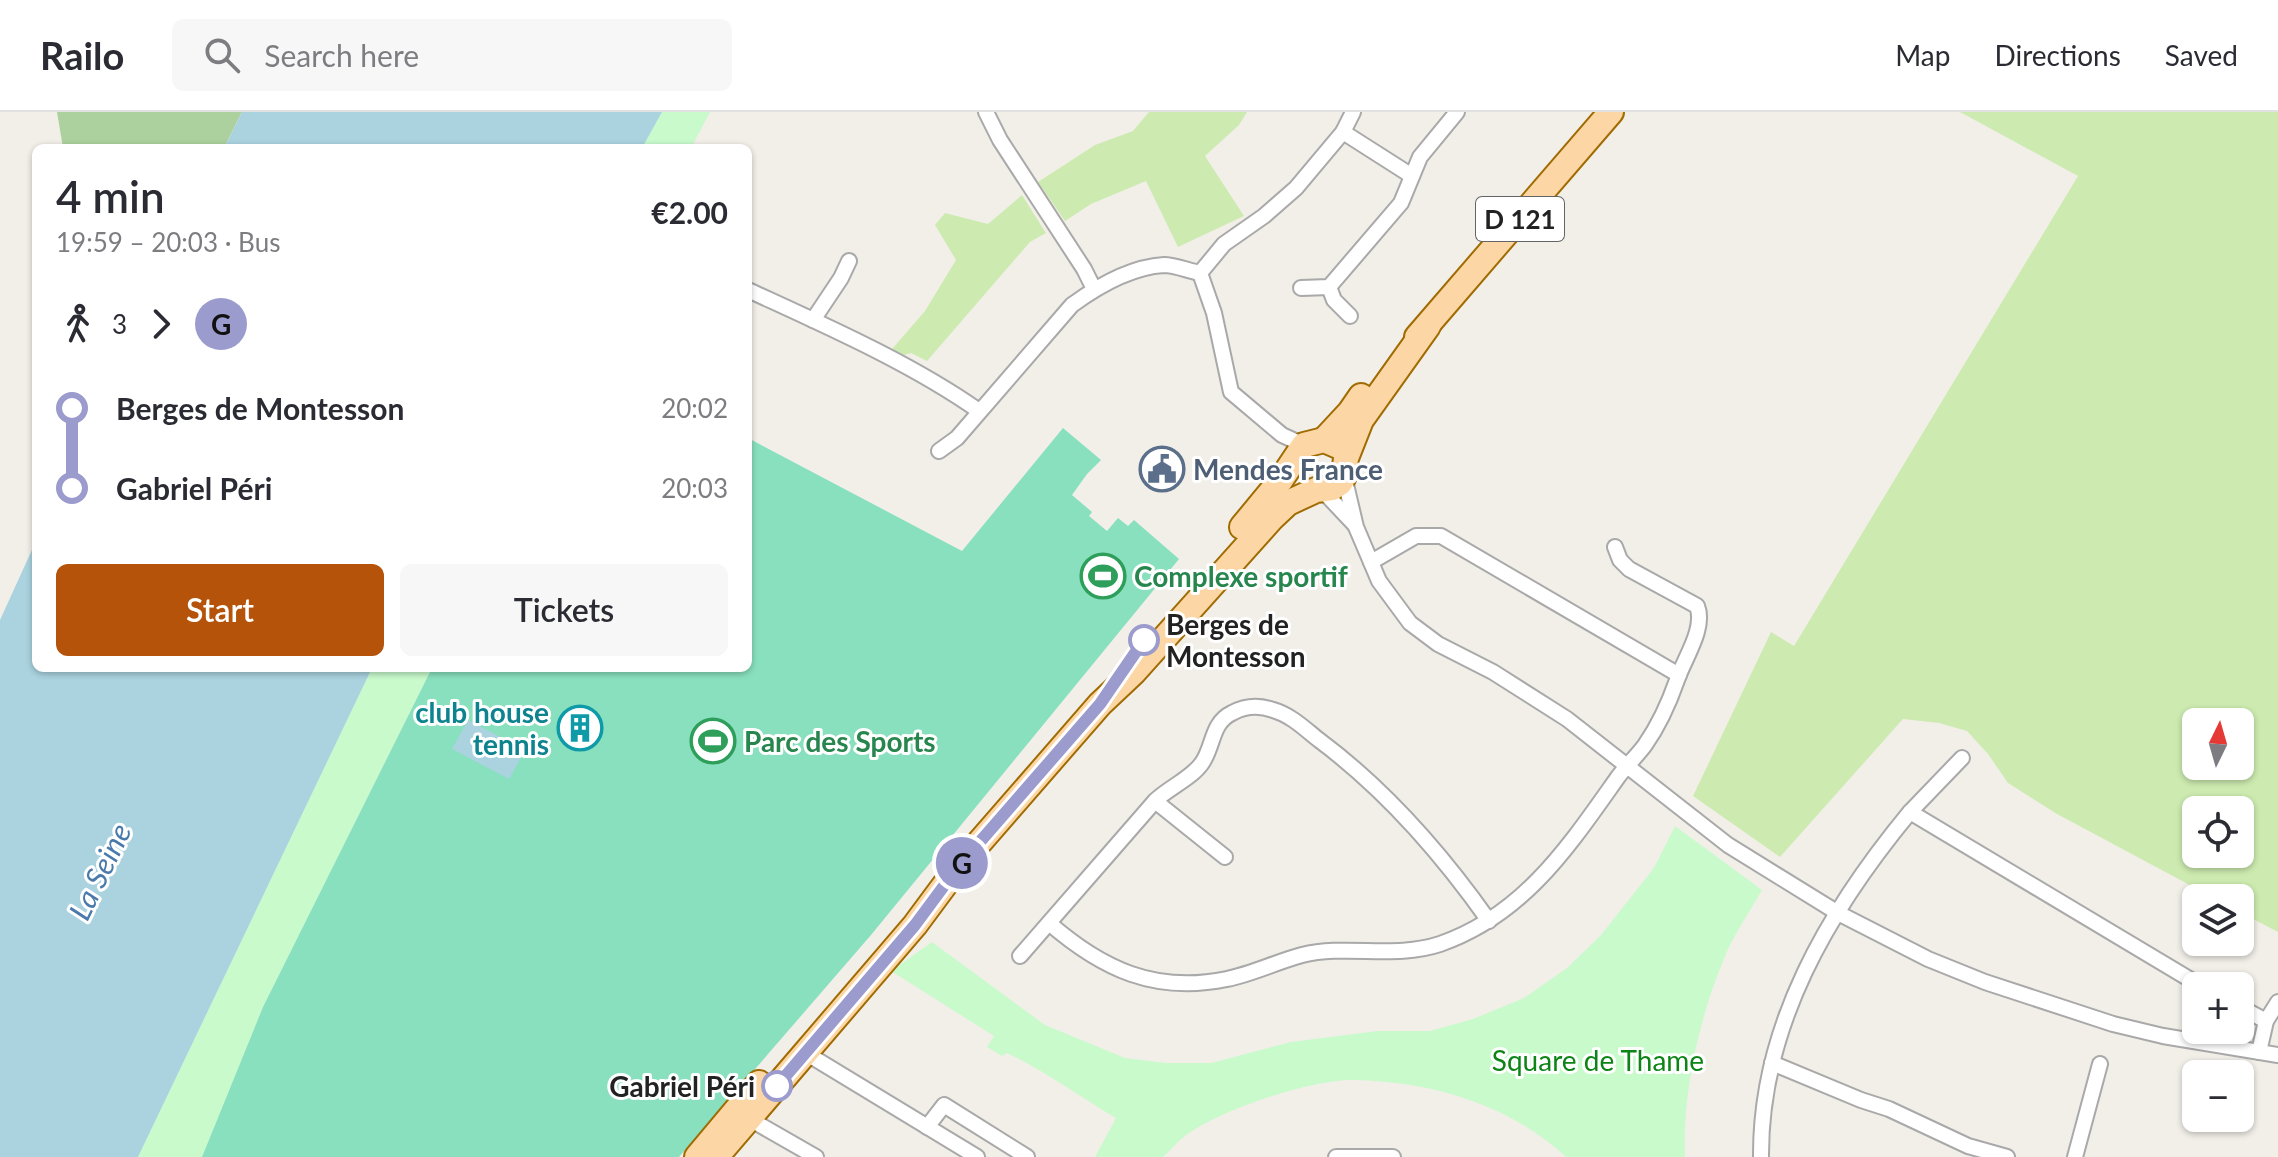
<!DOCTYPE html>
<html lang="en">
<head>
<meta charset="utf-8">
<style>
	:root { --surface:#fff; --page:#f7f7f7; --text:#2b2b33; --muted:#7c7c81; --line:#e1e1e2; --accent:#b45309 }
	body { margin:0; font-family:Lato,sans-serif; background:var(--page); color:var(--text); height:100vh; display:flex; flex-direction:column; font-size:30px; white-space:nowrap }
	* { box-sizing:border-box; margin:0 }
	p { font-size:26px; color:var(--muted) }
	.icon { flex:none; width:44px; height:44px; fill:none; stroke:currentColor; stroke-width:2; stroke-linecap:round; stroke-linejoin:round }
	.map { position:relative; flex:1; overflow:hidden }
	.drawer { position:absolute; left:32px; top:32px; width:720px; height:528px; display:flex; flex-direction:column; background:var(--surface); border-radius:12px; box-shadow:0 2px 6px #0004 }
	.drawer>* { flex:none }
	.badge { padding:0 16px; border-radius:26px; font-size:28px; line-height:52px }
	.needle { width:52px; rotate:5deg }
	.buttons { position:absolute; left:2182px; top:596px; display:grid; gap:16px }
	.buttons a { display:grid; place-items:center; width:72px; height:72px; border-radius:12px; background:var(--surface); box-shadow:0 2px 6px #0004; font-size:40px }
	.map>.badge { position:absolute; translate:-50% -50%; box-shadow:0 0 0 4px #fff }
	.legs { display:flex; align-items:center; gap:12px; height:88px; padding:0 24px; font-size:26px }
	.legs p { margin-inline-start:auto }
	.overview { display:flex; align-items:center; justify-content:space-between; height:136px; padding:0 24px }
	h1 { font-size:44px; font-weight:600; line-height:60px }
	.primary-button { display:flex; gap:16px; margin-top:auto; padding:16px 24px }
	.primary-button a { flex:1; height:92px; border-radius:12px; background:var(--accent); color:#fff; font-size:32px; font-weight:600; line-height:92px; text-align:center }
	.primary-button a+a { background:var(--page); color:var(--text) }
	ul { padding:0 24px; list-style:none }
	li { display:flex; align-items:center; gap:28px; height:80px; font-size:30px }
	li i { display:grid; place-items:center; width:12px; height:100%; margin:0 10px; background:currentColor }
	li i::after { content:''; width:20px; height:20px; margin:-10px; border:6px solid; border-radius:50%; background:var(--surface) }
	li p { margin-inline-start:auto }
	li:first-child i { background:linear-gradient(#0000 50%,currentColor 0) }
	li:last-child i { background:linear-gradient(currentColor 50%,#0000 0) }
	header { display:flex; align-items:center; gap:48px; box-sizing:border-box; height:112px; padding:0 40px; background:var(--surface); border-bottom:2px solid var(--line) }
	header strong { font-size:38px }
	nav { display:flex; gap:44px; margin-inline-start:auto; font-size:28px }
	.search { width:560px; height:72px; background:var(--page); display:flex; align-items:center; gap:20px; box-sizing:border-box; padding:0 28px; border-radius:12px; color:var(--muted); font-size:30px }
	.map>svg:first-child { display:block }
	.grass { fill:#cdebb0; fill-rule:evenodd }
	.forest { fill:#add19e }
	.park { fill:#c8facc }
	.pitch { fill:#88e0be }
	.water { fill:#aad3df }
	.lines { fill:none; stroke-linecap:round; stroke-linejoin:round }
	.street-casing { stroke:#a9a9a9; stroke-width:18 }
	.primary-casing { stroke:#a06b00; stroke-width:28 }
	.street { stroke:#fff; stroke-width:14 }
	.primary { stroke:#fcd6a4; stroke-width:24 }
	.line-1-casing { stroke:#fff; stroke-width:18 }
	.line-1 { stroke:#9b9bcd; stroke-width:12 }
	.stop-1-dot { fill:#fff; stroke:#9b9bcd; stroke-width:4 }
	.labels { text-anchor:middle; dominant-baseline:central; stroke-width:6; stroke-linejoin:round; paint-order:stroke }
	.shield { fill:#fff; stroke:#646464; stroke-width:2 }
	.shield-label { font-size:26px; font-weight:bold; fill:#222 }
	.service-label { font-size:28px; font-weight:bold; fill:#4e5e75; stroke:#fff; text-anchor:start }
	.leisure-label { font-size:28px; font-weight:bold; fill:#27864d; stroke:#fff; text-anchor:start }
	.stop-label { font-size:28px; font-weight:bold; fill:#222; stroke:#fff; text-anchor:start }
	.culture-label { font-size:28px; font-weight:bold; fill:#0d838f; stroke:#fff; text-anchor:end }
	.park-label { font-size:28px; fill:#0c8416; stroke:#fff }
	.water-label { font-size:30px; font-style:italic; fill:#4a7aab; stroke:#fff }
</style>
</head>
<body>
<header>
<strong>Railo</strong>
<div class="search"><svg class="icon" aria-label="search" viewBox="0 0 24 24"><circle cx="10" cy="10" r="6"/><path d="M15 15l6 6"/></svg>Search here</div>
<nav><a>Map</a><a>Directions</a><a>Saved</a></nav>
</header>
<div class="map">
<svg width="2278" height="1045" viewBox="0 0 2278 1045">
	<rect width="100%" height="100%" fill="#f2efe9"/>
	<!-- grass -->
	<g class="grass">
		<polygon points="1149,0 1247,0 1239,13 1205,44 1244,104 1178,135 1146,69 1091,92 1065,109 1038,70 1095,33 1133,19"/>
		<path d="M1960,0h318v820l-38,-20v-14h-26l-157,-84 -49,-31 -20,-29 -21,-23 -28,-8 -36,-4 -123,138 -87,-61 78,-164 23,14 284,-470zM2196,610h44v44h-44zM2196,698h44v44h-44z"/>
		<polygon points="1022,83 1046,121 1030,130 927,249 911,241 904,243 892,237 925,199 956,148 935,113 945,101 988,112"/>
	</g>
	<!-- forest -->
	<polygon class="forest" points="57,0 242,0 224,36 63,36"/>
	<!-- park -->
	<g class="park">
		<polygon points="662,0 710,0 691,36 642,36"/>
		<polygon points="372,556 432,556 263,895 202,1045 138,1045"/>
		<path d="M1675,714l87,64c-13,23 -30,47 -39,71 -24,58 -41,134 -38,196h-119c-57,-53 -136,-76 -214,-77 -43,0 -132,30 -167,56 -8,6 -14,14 -22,21h-68l21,-39c-37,-22 -71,-47 -109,-65l-5,3 -15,-9 7,-11 -103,-65 41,-29 113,83 80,33 41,5h45l80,-21 87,-11h52l43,-12 51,-21 43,-30 34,-33 53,-67z"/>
	</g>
	<!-- pitch -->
	<polygon class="pitch" points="1063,316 1101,348 1087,362 1072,383 1092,400 1089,404 1107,419 1118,406 1128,414 1134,408 1179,447 871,823 679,1045 202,1045 263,895 432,556 748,556 748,326 962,439"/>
	<!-- water -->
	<g class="water">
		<polygon points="242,0 662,0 642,36 224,36"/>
		<polygon points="36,429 36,556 372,556 138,1045 0,1045 0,508"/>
		<polygon points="468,608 525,638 509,667 452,637"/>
	</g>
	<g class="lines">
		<!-- street casing -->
		<g class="street-casing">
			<g id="street">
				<polyline points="986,0 1000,28 1084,157 1094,177"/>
				<polyline points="1343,20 1412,64"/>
				<polyline points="1329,175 1334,188 1350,204"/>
				<polyline points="1301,176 1329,175 1401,91 1420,45 1457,0"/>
				<path d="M748,178c76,35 163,73 231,121"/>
				<polyline points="813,208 841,166 849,149"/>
				<polyline points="1304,333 1282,323 1231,280 1214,201 1200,161 1224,132 1264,104 1296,76 1343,20 1353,0"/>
				<path d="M939,339l18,-13 115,-133c26,-19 58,-38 92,-40 11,0 25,6 36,8"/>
				<polyline points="1344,364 1356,415 1379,469 1410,511 1438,532 1493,560 1567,607 1728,733 1838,801 1928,847 1985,870 2113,912 2163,924 2278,943"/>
				<polyline points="1322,378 1355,413"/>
				<polyline points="1371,450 1416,424 1441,424 1679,563"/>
				<polyline points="1155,689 1225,745"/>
				<polyline points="1910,700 1962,646"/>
				<path d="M1049,811c53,46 106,71 178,56 25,-5 49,-17 75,-24 45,-11 93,4 138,-11 84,-29 129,-98 178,-167 8,-11 19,-21 27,-32 14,-20 24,-42 32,-65 7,-21 29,-52 20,-74l-68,-37 -9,-9 -5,-13"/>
				<path d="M1020,844l135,-155c13,-13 37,-23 47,-38 12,-17 9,-40 30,-50 13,-7 27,-8 41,-3 18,5 32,19 46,30 67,50 122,113 170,181"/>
				<polyline points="2240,895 2266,909"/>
				<polyline points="804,940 977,1045"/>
				<polyline points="2259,940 2266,909 2278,890"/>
				<polyline points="1772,951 1861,988 1889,997 1968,1034 2007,1045"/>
				<polyline points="746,1005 816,1045"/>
				<polyline points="927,1015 944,993 1027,1045"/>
				<polyline points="1336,1045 1393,1045"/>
				<path d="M1761,1045c-1,-131 68,-247 149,-345l291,174"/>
				<polyline points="2075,1045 2100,952"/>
			</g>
		</g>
		<!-- primary casing -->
		<g class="primary-casing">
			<g id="primary">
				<polyline points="1417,225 1611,0"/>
				<polyline points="1324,328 1350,300 1361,284"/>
				<polyline points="1242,415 1280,369 1304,333 1324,328 1338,334"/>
				<polyline points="697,1045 759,971"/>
				<polyline points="716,1045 915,813 958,755 1100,592 1134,560 1272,406 1288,391 1316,378 1332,376 1340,371 1344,364 1346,346 1361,308 1428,214"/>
			</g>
		</g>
		<!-- street -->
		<use href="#street" class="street"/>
		<!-- primary -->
		<use href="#primary" class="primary"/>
	</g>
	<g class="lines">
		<!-- line-1 casing -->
		<g class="line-1-casing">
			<polyline id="line-1" points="777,974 915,813 958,755 1100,592 1144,528"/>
		</g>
		<!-- line-1 -->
		<use href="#line-1" class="line-1"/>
	</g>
	<!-- icons -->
	<defs>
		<g id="civic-ring" transform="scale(2.3)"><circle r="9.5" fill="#fff" stroke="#5c6f8a" stroke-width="1.5"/><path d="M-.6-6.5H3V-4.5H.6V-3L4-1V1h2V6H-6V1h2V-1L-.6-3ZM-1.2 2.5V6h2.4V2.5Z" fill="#5c6f8a"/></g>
		<g id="stadium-ring" transform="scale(2.3)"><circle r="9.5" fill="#fff" stroke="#2e9e5b" stroke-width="1.5"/><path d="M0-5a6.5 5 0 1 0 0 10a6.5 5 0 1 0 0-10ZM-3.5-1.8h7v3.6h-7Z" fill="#2e9e5b"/></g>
		<g id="building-ring" transform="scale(2.3)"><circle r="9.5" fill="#fff" stroke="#0f9aa8" stroke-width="1.5"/><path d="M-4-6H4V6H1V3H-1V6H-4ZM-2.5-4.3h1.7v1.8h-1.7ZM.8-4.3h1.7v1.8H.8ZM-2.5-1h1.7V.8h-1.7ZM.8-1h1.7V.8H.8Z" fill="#0f9aa8"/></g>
	</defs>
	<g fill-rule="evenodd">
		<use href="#civic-ring" x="1162" y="357"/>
		<use href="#stadium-ring" x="1103" y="464"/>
		<use href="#building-ring" x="580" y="616"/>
		<use href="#stadium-ring" x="713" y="629"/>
	</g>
	<!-- markers -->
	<g class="stop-1-dot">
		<circle cx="1144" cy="528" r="14"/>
		<circle cx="777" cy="974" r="14"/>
	</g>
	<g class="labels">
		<!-- shield labels -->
		<rect class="shield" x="1476" y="85" width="88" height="44" rx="6"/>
		<g class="shield-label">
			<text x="1520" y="107">D 121</text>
		</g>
		<!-- service labels -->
		<g class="service-label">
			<text x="1193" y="357">Mendes France</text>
		</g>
		<!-- leisure labels -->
		<g class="leisure-label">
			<text x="1134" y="464">Complexe sportif</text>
			<text x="744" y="629">Parc des Sports</text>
		</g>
		<!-- stop labels -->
		<g class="stop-label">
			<text x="1166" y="512">Berges de<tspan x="1166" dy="32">Montesson</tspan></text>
			<text x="755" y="974" text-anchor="end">Gabriel Péri</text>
		</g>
		<!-- culture labels -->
		<g class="culture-label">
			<text x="549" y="600">club house<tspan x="549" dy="32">tennis</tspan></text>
		</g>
		<!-- park labels -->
		<g class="park-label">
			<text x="1598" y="948">Square de Thame</text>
		</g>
		<!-- water labels -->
		<g class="water-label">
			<text transform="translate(99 759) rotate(-64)">La Seine</text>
		</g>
	</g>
</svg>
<div class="buttons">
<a><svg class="needle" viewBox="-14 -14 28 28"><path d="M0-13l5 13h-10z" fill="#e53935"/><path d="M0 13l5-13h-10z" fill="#7c7c81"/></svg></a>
<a><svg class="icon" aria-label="locate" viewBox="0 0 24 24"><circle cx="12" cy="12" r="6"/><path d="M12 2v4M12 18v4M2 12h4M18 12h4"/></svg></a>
<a><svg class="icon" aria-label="layers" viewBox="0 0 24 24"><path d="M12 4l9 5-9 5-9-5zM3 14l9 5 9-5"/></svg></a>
<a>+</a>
<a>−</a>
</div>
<b class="badge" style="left:962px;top:751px;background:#9b9bcd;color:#111">G</b>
<section class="drawer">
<div class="overview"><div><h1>4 min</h1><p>19:59 – 20:03 · Bus</p></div><b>€2.00</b></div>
<div class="legs"><svg class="icon" aria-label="walk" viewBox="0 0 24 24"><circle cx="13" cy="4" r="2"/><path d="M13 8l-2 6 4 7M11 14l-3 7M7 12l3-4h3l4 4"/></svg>3<svg class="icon" aria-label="forward" viewBox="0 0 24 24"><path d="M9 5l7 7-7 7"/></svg><b class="badge" style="background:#9b9bcd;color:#111">G</b></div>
<ul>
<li><i style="color:#9b9bcd"></i><b>Berges de Montesson</b><p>20:02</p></li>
<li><i style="color:#9b9bcd"></i><b>Gabriel Péri</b><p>20:03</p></li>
</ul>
<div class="primary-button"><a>Start</a><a>Tickets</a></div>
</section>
</div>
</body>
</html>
